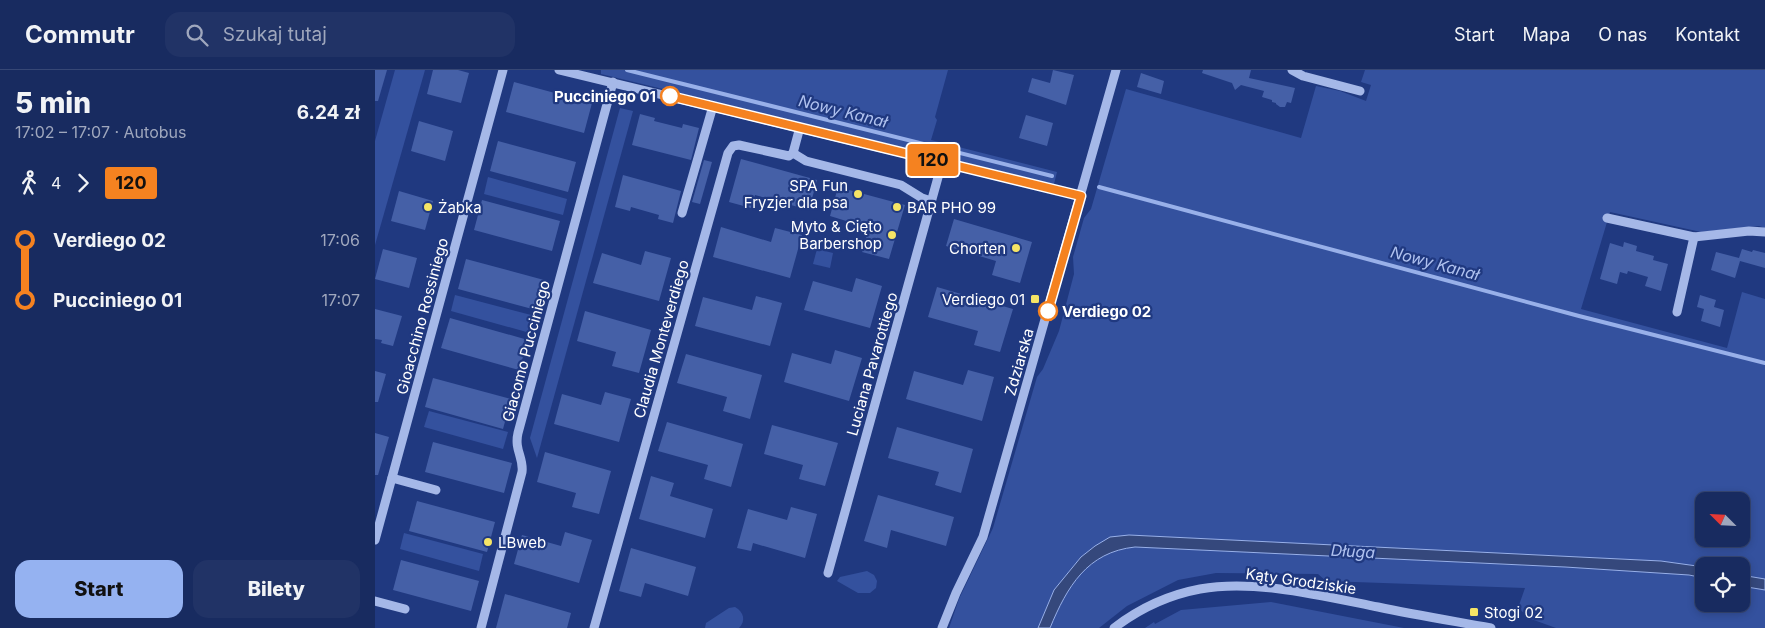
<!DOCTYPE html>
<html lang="pl">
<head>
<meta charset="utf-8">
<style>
	:root { --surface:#182b60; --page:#213366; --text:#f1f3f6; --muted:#9fa7bd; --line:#364775; --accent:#95b2f1 }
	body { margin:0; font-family:Inter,sans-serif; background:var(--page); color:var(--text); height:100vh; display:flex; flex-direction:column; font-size:19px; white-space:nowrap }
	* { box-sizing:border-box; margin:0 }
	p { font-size:16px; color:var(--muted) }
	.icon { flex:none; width:28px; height:28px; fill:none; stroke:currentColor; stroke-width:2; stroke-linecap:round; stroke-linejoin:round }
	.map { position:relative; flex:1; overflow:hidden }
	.sheet { display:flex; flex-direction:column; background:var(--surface); width:375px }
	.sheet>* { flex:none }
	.badge { padding:0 10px; border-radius:4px; font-size:18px; line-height:32px }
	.needle { width:32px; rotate:294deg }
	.buttons { position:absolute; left:1320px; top:422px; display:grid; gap:10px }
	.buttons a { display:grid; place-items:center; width:55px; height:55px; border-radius:10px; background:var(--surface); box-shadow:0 2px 8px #0003,0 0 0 1px var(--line); font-size:25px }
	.map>.badge { position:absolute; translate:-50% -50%; box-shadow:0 0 0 2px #fff }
	.legs { display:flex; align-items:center; gap:8px; height:55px; padding:0 15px; font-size:16px }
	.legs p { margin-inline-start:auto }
	.head { display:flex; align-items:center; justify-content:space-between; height:85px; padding:0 15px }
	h1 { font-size:28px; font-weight:800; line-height:38px }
	.cta { display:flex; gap:10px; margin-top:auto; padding:10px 15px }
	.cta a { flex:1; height:58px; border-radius:15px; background:var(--accent); color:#111; font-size:20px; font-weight:800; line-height:58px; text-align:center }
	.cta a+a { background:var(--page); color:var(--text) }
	ul { padding:0 15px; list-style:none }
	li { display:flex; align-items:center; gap:18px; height:60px; font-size:19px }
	li i { display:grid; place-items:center; width:8px; height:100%; margin:0 6px; background:currentColor }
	li i::after { content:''; width:12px; height:12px; margin:-6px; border:4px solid; border-radius:50%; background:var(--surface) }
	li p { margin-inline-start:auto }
	li:first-child i { background:linear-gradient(#0000 50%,currentColor 0) }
	li:last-child i { background:linear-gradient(currentColor 50%,#0000 0) }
	header { display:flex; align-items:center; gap:30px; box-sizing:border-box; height:70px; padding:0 25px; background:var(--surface); border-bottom:1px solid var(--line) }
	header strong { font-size:24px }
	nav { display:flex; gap:28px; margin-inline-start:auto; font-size:18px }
	.search { width:350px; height:45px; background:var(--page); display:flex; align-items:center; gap:12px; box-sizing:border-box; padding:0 18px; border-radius:15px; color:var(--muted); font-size:19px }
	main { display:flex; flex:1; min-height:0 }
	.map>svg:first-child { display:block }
	.green { fill:#34519e; fill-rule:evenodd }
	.water { fill:#35487c; stroke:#98b0e9 }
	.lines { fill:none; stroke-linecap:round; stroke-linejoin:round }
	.stream { stroke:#98b0e9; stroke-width:4 }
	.building { fill:#4560a7 }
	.minor { stroke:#a5b8e8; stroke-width:9 }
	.line-1-casing { stroke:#fff; stroke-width:11 }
	.line-1 { stroke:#f58220; stroke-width:8 }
	.stop-1-dot { fill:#fff; stroke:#f58220; stroke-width:2.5 }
	.poi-dot { fill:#f5e465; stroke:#203980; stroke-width:2 }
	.labels { text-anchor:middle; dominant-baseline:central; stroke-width:4.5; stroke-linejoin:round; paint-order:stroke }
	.stop-label { font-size:15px; font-weight:bold; fill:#fff; stroke:#203980; text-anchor:end }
	.poi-label { font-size:15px; fill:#fff; stroke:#203980; text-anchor:end }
	.street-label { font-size:15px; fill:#fff; stroke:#203980 }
	.water-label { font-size:16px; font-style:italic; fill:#b0c2ef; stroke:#203980 }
</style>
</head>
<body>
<header>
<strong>Commutr</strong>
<div class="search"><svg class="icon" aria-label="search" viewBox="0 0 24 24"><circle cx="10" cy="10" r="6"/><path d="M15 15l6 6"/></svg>Szukaj tutaj</div>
<nav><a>Start</a><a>Mapa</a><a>O nas</a><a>Kontakt</a></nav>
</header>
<main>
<section class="sheet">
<div class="head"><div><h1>5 min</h1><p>17:02 – 17:07 · Autobus</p></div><b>6.24 zł</b></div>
<div class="legs"><svg class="icon" aria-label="walk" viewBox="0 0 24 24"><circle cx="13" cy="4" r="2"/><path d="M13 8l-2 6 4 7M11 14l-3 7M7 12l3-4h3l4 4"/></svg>4<svg class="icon" aria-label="forward" viewBox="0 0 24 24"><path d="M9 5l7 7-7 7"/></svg><b class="badge" style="background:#f58220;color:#111">120</b></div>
<ul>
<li><i style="color:#f58220"></i><b>Verdiego 02</b><p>17:06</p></li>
<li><i style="color:#f58220"></i><b>Pucciniego 01</b><p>17:07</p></li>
</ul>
<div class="cta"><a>Start</a><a>Bilety</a></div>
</section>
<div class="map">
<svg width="1390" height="558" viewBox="0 0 1390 558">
	<rect width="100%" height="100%" fill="#203980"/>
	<!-- green -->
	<g class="green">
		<polygon points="20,0 50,0 0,175 0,71"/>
		<polygon points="226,0 573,0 560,47 562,50 556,70 682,102 679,114 226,4"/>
		<path d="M990,0h400v158l-6,-2 -58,6 -91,-20 -29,97 146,39 15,-56 23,7v280l-24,-4v-9l-37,1 -43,-6 -28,-1 -504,-25 -34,11 -14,11 -27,33 -16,38h-89l10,-29 34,-71 44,-151 6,-8 16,-38 15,-57 -1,-17 11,-39 7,-9 35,-120 175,49 15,-52 24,5 26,10 5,-16 -10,-3zM1329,431h37v38h-37z"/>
		<polygon points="245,38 258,41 162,388 155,368"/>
		<polygon points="113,107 192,129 188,145 109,124"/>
		<polygon points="442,179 458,183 455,198 438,194"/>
		<polygon points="80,225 160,246 155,263 76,241"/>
		<polygon points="54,341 133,362 128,379 49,357"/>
		<polygon points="29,463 108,484 104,501 25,479"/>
		<path d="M760,477l430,20 124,8 15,3v26h37v-18l24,4v38h-209l-25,-9 -13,-11 7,-20 -199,-7 -8,-7 -102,-1 -38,7 -51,26 -28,22h-49c17,-41 37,-76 85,-81z"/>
		<polygon points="492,501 499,505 502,511 501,518 495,523 483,523 462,511 465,507"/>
		<polygon points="896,532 1029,558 770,558 779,552 780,554 806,540"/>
		<path d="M360,537c9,5 11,14 4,21h-34l1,-5 23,-15z"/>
	</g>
	<!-- water -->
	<g class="water">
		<path d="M754,465l532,26 43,6v11l-15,-3 -124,-8 -430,-20c-48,5 -68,40 -85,81h-12l16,-38 27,-33 14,-11 15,-9z"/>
		<polygon points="1366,505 1390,509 1390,520 1366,516"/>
	</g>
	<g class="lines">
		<!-- stream -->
		<g class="stream">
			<polyline points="252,0 677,106"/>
			<polyline points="724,117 1204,246 1390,293"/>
		</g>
	</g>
	<!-- building -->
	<g class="building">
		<polygon points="0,0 12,0 3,31 0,31"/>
		<polygon points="58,0 83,0 94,3 86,33 52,24"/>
		<polygon points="678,0 699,5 691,35 653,22 657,8 675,13"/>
		<polygon points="828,0 876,0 874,8 920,18 916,33 912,32 910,37 905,37 901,34 901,33 897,32 897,30 887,27 889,21 866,15 860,20 857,13 827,3"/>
		<polygon points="766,3 789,11 786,24 762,17"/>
		<polygon points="139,12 217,33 209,63 131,42"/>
		<polygon points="265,44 280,48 279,51 307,58 308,54 324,58 316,90 257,75"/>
		<polygon points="651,45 678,53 672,76 644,68"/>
		<polygon points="44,51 78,61 70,91 36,81"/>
		<polygon points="123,71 201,92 193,122 115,101"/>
		<polygon points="366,89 442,110 434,140 380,125 376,138 354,132"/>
		<polygon points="329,90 337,92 325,134 317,132"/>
		<polygon points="248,105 306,121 298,153 283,149 284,145 256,137 255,141 240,137"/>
		<polygon points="463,117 530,135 514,189 487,182 494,158 455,146"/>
		<polygon points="24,121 58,131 50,160 16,151"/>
		<polygon points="107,130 185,151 177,181 99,160"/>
		<polygon points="579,149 657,172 645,213 617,205 621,191 571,176"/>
		<polygon points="346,157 396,172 400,158 427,165 415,208 338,187"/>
		<polygon points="1249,172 1262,176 1261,181 1279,186 1278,190 1293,194 1286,221 1270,216 1273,207 1253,201 1252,204 1245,202 1242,214 1225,209 1235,173 1248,177"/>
		<polygon points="8,179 42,188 34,218 0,209"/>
		<polygon points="1367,179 1377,182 1378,180 1390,183 1390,198 1365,191 1360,208 1336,200 1341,182 1364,188"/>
		<polygon points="270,181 296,188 284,231 218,213 227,183 266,195"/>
		<polygon points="91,189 169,210 161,240 83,219"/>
		<polygon points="481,208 507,216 495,258 429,240 438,211 477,222"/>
		<polygon points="562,217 638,239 625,282 599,275 603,261 553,247"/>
		<polygon points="1325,225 1341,230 1339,237 1349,240 1345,257 1326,251 1329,239 1322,237"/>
		<polygon points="381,226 407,233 395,276 320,256 328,227 377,240"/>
		<polygon points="0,239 27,246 18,276 6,273 7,270 0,269"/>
		<polygon points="210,241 276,260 264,303 237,296 241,282 202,271"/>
		<polygon points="75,248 153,270 144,300 66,278"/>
		<polygon points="460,280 487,288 474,331 409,312 417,283 456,294"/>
		<polygon points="311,284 387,305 375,349 348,341 352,327 302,313"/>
		<polygon points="593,300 619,307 607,351 531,329 539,301 588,315"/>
		<polygon points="0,301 11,304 3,332 0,332"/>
		<polygon points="58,308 136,329 128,359 50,337"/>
		<polygon points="230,322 256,329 244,372 179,354 187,324 226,335"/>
		<polygon points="292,352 368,374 356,417 329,409 333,395 283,381"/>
		<polygon points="397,355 463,373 450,416 424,409 428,395 389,384"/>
		<polygon points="522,357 598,379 586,423 560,415 564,402 513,388"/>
		<polygon points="0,363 14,367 3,405 0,405"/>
		<polygon points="58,372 137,393 129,423 50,402"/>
		<polygon points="170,382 236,401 224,444 197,437 201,423 162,412"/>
		<polygon points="276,406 299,413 295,426 338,439 330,468 264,449"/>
		<polygon points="503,425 579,447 571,476 516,460 512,478 489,471"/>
		<polygon points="42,431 120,452 112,482 34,461"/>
		<polygon points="416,437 442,444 430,488 378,473 376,481 362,478 373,439 412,450"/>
		<polygon points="190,462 217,470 204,513 139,494 147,465 186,476"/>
		<polygon points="256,478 321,497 313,526 270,513 266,527 244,521"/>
		<polygon points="26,490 104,511 96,541 18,520"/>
		<polygon points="130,524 196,543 192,558 121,558"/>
	</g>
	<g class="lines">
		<!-- minor -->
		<g class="minor">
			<polyline points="184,0 706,126"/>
			<polyline points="917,0 928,6 985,21"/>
			<polyline points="418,83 431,91 526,115 547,128 556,131"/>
			<polyline points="307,143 338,36"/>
			<polyline points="1232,148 1319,167 1374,161 1390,162"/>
			<polyline points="1302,242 1319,167"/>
			<polyline points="17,408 61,420"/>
			<polyline points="0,470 128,0"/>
			<polyline points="453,503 567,93"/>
			<polyline points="0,531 30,539"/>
			<path d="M106,558l41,-156c2,-14 -8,-22 -4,-39l95,-351"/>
			<polyline points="219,558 353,83 358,76 364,75 414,86 418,83 425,57"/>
			<polyline points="567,558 581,523 608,467 741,0"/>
			<path d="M739,558c26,-20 54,-33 86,-39 55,-10 123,7 178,18 38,8 75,14 113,21"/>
		</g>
	</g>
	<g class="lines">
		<!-- line-1 casing -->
		<g class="line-1-casing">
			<polyline id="line-1" points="295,26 706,126 673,241"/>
		</g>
		<!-- line-1 -->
		<use href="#line-1" class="line-1"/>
	</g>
	<!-- markers -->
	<g class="stop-1-dot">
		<circle cx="295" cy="26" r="9"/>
		<circle cx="673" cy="241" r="9"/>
	</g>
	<g class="poi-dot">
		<circle cx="483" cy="124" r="5"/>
		<circle cx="53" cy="137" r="5"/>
		<circle cx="522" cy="137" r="5"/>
		<circle cx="517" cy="165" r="5"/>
		<circle cx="641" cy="178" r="5"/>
		<rect x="655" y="224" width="10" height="10" rx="2.5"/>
		<circle cx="113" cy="472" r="5"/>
		<rect x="1094" y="537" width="10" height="10" rx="2.5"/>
	</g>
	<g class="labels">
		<!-- stop labels -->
		<g class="stop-label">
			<text x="281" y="26">Pucciniego 01</text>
			<text x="687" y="241" text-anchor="start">Verdiego 02</text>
		</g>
		<!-- poi labels -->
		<g class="poi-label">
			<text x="473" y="115">SPA Fun<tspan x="473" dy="17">Fryzjer dla psa</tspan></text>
			<text x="63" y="137" text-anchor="start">Żabka</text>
			<text x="532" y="137" text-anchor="start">BAR PHO 99</text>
			<text x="507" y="156">Myto &amp; Cięto<tspan x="507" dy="17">Barbershop</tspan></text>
			<text x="631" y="178">Chorten</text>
			<text x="650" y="229">Verdiego 01</text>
			<text x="123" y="472" text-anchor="start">LBweb</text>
			<text x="1109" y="542" text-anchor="start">Stogi 02</text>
		</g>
		<!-- street labels -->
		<g class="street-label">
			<text transform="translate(47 246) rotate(-75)">Gioacchino Rossiniego</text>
			<text transform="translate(286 269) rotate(-74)">Claudia Monteverdiego</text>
			<text transform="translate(151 281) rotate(-75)">Giacomo Pucciniego</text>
			<text transform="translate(644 292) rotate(-74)">Zdziarska</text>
			<text transform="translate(497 294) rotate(-74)">Luciana Pavarottiego</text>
			<text transform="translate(926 511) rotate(8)">Kąty Grodziskie</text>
		</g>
		<!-- water labels -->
		<g class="water-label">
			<text transform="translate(468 41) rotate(14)">Nowy Kanał</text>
			<text transform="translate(1060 193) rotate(15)">Nowy Kanał</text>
			<text transform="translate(978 481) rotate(3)">Długa</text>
		</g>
	</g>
</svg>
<div class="buttons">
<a><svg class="needle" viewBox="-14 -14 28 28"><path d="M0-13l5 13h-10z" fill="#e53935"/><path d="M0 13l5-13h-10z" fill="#9fa7bd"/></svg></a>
<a><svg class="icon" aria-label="locate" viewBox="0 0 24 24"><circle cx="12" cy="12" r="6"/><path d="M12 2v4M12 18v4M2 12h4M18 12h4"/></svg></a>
</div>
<b class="badge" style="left:558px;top:90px;background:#f58220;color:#111">120</b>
</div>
</main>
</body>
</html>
